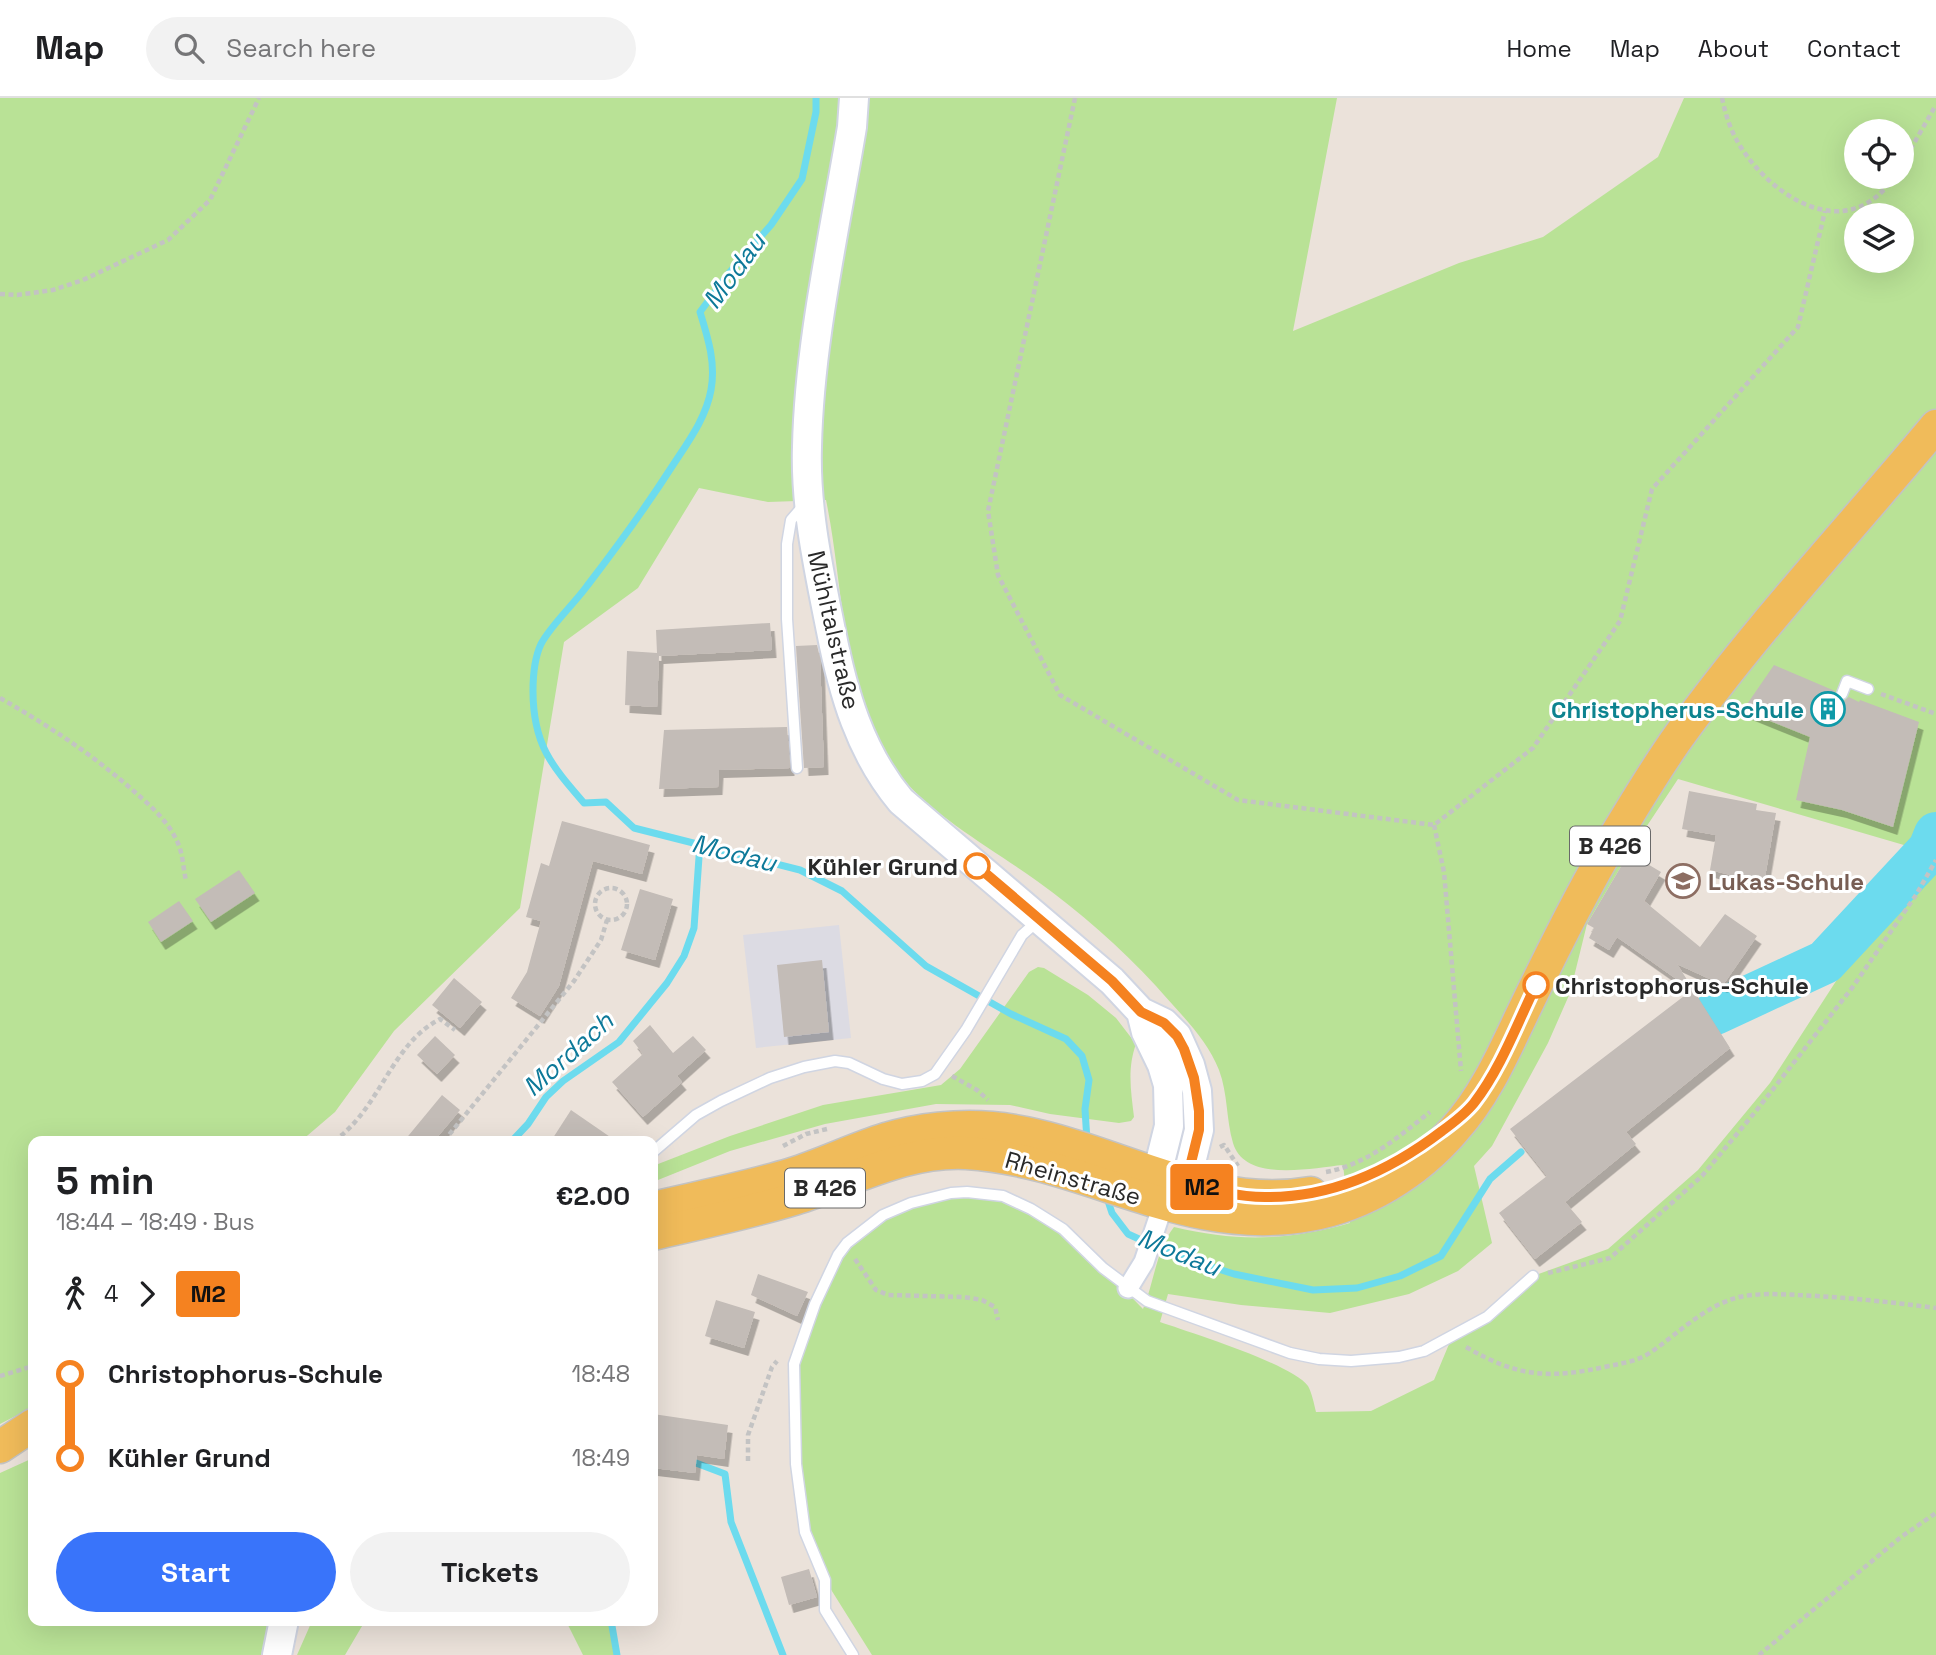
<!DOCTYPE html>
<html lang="en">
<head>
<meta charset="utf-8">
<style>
	:root { --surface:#fff; --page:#f2f2f2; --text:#202124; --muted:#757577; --line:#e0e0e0; --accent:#3974fa }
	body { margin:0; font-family:"Space Grotesk",sans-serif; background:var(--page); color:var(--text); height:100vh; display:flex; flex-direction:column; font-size:26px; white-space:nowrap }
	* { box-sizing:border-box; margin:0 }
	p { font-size:23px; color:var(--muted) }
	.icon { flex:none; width:38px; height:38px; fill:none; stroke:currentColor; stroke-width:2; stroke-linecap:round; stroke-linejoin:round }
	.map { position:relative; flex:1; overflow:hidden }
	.panel { position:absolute; left:28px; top:1038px; width:630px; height:490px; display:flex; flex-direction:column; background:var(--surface); border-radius:14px; box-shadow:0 7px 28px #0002 }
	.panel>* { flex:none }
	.badge { padding:0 14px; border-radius:5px; font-size:24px; line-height:46px }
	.fabs { position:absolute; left:1844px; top:21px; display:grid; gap:14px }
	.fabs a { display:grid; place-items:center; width:70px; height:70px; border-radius:50%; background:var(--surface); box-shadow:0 7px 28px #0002; font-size:35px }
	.map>.badge { position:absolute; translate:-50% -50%; box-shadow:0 0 0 4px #fff }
	.legs { display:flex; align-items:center; gap:10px; height:77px; padding:0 28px; font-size:23px }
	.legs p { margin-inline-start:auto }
	.headline { display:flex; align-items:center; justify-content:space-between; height:119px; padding:0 28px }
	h1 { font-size:38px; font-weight:700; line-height:52px }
	.cta { display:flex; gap:14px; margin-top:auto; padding:14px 28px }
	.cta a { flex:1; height:80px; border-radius:42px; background:var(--accent); color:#fff; font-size:28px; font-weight:700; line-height:80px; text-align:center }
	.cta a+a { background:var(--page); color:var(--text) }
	ul { padding:0 28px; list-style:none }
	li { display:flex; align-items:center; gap:24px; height:84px; font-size:26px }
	li i { display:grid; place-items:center; width:10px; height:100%; margin:0 9px; background:currentColor }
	li i::after { content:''; width:18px; height:18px; margin:-9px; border:5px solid; border-radius:50%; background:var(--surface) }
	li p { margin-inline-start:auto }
	li:first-child i { background:linear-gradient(#0000 50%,currentColor 0) }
	li:last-child i { background:linear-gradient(currentColor 50%,#0000 0) }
	header { display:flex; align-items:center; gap:42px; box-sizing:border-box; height:98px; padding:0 35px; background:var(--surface); border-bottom:2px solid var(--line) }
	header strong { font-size:33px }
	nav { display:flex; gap:38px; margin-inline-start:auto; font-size:24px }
	.search { width:490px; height:63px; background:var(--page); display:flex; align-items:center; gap:18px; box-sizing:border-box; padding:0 24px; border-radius:38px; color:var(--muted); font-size:26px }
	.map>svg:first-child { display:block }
	.industrial { fill:#dcdbe3 }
	.green { fill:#b9e296; fill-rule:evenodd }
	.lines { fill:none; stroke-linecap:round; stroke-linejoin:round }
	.stream { stroke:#6cdbee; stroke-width:7 }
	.river { stroke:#6cdbee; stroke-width:44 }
	.building { fill:#c3bcb7; filter:url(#shadow) }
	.lane-casing { stroke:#d0d5e2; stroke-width:13 }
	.street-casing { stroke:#d0d5e2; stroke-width:23 }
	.secondary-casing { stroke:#d0d5e2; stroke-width:32 }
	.primary-casing { stroke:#c3c3c3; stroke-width:35 }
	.path { stroke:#c3c3c3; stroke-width:4.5; stroke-dasharray:5 3.5; stroke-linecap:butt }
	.lane { stroke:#fff; stroke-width:10 }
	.street { stroke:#fff; stroke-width:19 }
	.secondary { stroke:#fff; stroke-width:28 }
	.primary { stroke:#f0bb5a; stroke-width:32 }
	.line-1-casing { stroke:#fff; stroke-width:16 }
	.line-1 { stroke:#f58220; stroke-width:10 }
	.stop-1-dot { fill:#fff; stroke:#f58220; stroke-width:3.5 }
	.labels { text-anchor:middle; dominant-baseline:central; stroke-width:6; stroke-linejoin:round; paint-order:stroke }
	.shield { fill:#fff; stroke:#696969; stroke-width:2 }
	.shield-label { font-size:23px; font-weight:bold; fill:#292929 }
	.street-label { font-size:24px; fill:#292929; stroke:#fff }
	.culture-label { font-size:24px; font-weight:bold; fill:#0d838f; stroke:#fff; text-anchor:end }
	.stop-label { font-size:24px; font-weight:bold; fill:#292929; stroke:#fff; text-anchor:end }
	.education-label { font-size:24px; font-weight:bold; fill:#785e54; stroke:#fff; text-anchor:start }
	.water-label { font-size:26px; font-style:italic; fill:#0d7999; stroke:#fff }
</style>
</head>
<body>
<header>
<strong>Map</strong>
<div class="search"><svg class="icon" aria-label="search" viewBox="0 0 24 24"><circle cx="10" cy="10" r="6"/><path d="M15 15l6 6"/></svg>Search here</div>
<nav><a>Home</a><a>Map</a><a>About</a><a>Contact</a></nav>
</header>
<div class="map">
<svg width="1936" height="1557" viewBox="0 0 1936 1557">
	<defs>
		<filter id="shadow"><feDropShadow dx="4.5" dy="8" stdDeviation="0" flood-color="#0004"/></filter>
	</defs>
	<rect width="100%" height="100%" fill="#ebe2da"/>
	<!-- industrial -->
	<polygon class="industrial" points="839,827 851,940 756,950 743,837"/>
	<!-- green -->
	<g class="green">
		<path d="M0,0h1337l-44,233 166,-68 84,-26 115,-80 26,-59h252v1557h-1064l-47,-75 -20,-48 -11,-156 44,-121 45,-40 55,-20 65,1 28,13 72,59 40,41c11,-26 13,-59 31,-82 63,15 113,14 176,-4l-7,-58c-32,3 -98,18 -110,-22 -7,-24 -5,-49 -14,-73 -13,-33 -40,-57 -63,-84 -36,-39 -76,-74 -119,-105 -43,-31 -101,-63 -135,-103 -8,-8 -14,-21 -19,-31 -43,-74 -40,-166 -57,-247l-58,2 -69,-14 -61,100 -74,54 -44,266 -126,123 -59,81 -34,29h-268v266l-33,17zM1857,33h45v46h-45zM1857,117h45v46h-45zM1678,681l243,71 -151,233 -72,87 -90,79 -75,27 -81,61 -18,43 -63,31 -55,1c-2,-8 -4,-19 -8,-26 -16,-22 -119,-54 -148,-64l8,-28 73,11 89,8 79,-19 49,-23 34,-28 -18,-77 18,-20 56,-103 22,-50 17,-69 42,-71z"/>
		<path d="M1038,869l6,1 44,27 28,23 20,26c-9,25 -5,47 -2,73l-3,4 -12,2 -69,-9 -40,-9 -74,-1 -111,20 -95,27 -77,31v-16l77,-30 93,-31 118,-20 19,-16 69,-97z"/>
		<polygon points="33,1360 33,1522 270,1523 264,1557 0,1557 0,1375"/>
		<polygon points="312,1523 312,1522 365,1523 345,1557 297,1557"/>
		<polygon points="566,1523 610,1523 617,1557 583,1557"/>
	</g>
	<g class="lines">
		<!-- stream -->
		<g class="stream">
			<path d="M816,0v14l-14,67 -31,46 -42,48 -29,39c8,26 16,51 11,78 -5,28 -23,52 -38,75 -27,42 -56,82 -86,121 -13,18 -36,39 -46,58 -7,15 -8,31 -8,47 0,53 18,74 51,112l22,-1 28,26 166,42 42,21 84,75 85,48 55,25 16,17 7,24 -4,29 2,32"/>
			<polyline points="512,1043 528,1026 546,999 563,983 619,944 667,885 684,858 694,830 700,745"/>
			<polyline points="1106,1097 1112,1115 1128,1136 1172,1156 1234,1176 1313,1192 1357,1190 1400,1178 1441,1158 1490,1081 1521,1054"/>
			<polyline points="696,1365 725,1376 731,1424 783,1557"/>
			<polyline points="611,1522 617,1557"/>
		</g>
		<!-- river -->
		<polyline class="river" points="1715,915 1825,864 1930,751 1936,736"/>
	</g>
	<!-- building -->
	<g class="building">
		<polygon points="770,525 772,552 659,558 657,609 625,607 627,553 657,555 656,532"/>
		<polygon points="817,547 820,560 824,669 804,670 796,548"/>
		<polygon points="1774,567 1835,593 1835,598 1839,603 1844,603 1849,599 1859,604 1860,602 1919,624 1893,729 1842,712 1796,702 1810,639 1743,612"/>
		<polygon points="787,629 790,670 719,672 718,689 659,691 664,632"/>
		<polygon points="1689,693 1757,706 1756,712 1776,715 1764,785 1710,772 1716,737 1682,731"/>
		<polygon points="562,723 650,747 642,776 593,763 559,888 540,918 511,900 527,874 541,823 526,819 541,765 549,768"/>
		<polygon points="1629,755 1661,774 1644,803 1700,849 1725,816 1757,838 1723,887 1677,866 1730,950 1626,1034 1636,1046 1565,1104 1582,1124 1535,1161 1499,1115 1547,1078 1510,1031 1692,892 1617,839 1609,852 1589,840 1594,830 1587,826"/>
		<polygon points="239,772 255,795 211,824 195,801"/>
		<polygon points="640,791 673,801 655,862 621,852"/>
		<polygon points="179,803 193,823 161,844 148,824"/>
		<polygon points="822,862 829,934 784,939 777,867"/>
		<polygon points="454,880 482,904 460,930 432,907"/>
		<polygon points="650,927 673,955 693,938 706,952 677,978 682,984 643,1019 612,984 643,956 633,943"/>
		<polygon points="435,938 455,957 437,976 417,957"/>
		<polygon points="442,997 460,1012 434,1043 404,1043"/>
		<polygon points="571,1012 616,1043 551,1043"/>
		<polygon points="758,1176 808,1194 797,1218 751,1197"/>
		<polygon points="716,1202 755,1214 744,1250 705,1238"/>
		<polygon points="653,1316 728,1327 724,1361 697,1357 695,1375 653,1370"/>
		<polygon points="809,1471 817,1499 789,1507 781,1479"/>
	</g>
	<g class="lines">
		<!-- lane casing -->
		<g class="lane-casing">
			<g id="lane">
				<polyline points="1842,596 1847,583 1868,591"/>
				<polyline points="797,670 787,521 787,446 791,422 804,407"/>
				<polyline points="653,1054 696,1017 721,1003 770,980 804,969 835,963 849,965 883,981 902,986 922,983 935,976 966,932 1022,837 1039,822"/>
				<polyline points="853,1557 825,1512 825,1482 805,1434 796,1366 794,1266 815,1206 838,1157 847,1145 883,1117 911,1105 951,1095 967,1094 1003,1098 1031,1111 1063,1131 1103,1170 1147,1203 1290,1255 1319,1261 1351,1263 1399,1259 1424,1253 1487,1219 1533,1178"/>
			</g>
		</g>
		<!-- street casing -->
		<g class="street-casing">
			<polyline id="street" points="1128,1190 1144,1164 1163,1107"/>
		</g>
		<!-- secondary casing -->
		<g class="secondary-casing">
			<g id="secondary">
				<path d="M854,0l-2,29c-17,103 -43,216 -45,320 -2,62 12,124 24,184 12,62 29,121 70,170l211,180 29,31 5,20 16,33 6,20 1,41 -12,48 6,31 23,-22 13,-53 -2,-39 -7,-26 -13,-29 -13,-13 -23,-11"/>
				<polyline points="277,1557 284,1522"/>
			</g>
		</g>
		<!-- primary casing -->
		<g class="primary-casing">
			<g id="primary">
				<path d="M653,1110c46,-11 93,-20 139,-34 32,-10 62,-25 94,-35 33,-10 72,-14 106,-11 109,10 207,85 319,65"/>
				<path d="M653,1136c47,-11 95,-21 141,-35 58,-18 110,-49 172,-46 120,7 219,85 343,62 56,-10 108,-42 145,-85 33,-36 52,-83 73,-126 27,-56 55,-113 87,-166 21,-34 42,-70 65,-102 78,-108 171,-207 257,-310"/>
				<polyline points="0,1349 33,1327"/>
			</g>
		</g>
		<!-- path -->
		<g class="path">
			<polyline points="1075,0 988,413 998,477 1060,597 1238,702 1434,727 1533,650 1620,523 1652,391 1798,229 1825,113"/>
			<path d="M1722,0c3,14 7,28 14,41 31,56 110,109 158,38"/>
			<polyline points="1902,66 1936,7"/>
			<polyline points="0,196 17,197 53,192 83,182 168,142 210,102 259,0"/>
			<polyline points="1881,596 1936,616"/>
			<path d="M0,600c49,28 95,58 137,96 14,12 31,28 39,45 7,13 7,28 10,42"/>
			<polyline points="1434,727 1444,774 1461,973"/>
			<circle cx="611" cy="806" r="16"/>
			<polyline points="952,978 977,992 988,1002"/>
			<path d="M334,1043c47,-33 56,-96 106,-122l15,11"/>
			<polyline points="444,1043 574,883 601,842 607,822"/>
			<polyline points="783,1048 806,1036 827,1031"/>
			<polyline points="1220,1049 1224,1047 1238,1068"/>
			<path d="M1326,1074c42,-8 72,-35 104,-60"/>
			<polyline points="855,1161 876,1192 888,1197 964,1199 982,1202 995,1209 998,1222"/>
			<polyline points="1548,1175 1610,1160 1702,1078 1756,1013 1852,890 1916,797 1936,762"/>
			<path d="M1466,1249c53,31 85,32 143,19 16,-3 32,-6 45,-16 27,-19 51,-44 85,-53 19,-4 40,-3 59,-2 46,2 92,7 138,13"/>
			<polyline points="0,1278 33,1268"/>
			<polyline points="748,1363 748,1337 772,1269 777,1263"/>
			<polyline points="1759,1557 1901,1439 1936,1415"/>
		</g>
		<!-- lane -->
		<use href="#lane" class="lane"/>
		<!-- street -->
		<use href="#street" class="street"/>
		<!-- secondary -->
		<use href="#secondary" class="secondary"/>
		<!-- primary -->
		<use href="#primary" class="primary"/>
	</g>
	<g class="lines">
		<!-- line-1 casing -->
		<g class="line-1-casing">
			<path id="line-1" d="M977,768l135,115 29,31 23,11 13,13 7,13 10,29 5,33v19l-13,53c26,7 52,14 79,14 65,1 126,-27 177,-66 11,-8 24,-18 32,-28 27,-35 43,-79 62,-118"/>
		</g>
		<!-- line-1 -->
		<use href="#line-1" class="line-1"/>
	</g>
	<!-- icons -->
	<defs>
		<g id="building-ring" transform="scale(1.75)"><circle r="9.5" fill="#fff" stroke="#0f9aa8" stroke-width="1.5"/><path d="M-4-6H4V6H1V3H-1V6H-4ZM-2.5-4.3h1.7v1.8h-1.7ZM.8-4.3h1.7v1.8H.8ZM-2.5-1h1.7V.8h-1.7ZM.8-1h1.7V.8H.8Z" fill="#0f9aa8"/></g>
		<g id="school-ring" transform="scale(1.75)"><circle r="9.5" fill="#fff" stroke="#8d6e63" stroke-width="1.5"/><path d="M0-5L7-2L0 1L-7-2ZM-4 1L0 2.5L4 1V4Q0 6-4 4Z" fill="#8d6e63"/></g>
	</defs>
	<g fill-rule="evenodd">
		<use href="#building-ring" x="1828" y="611"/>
		<use href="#school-ring" x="1683" y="783"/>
	</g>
	<!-- markers -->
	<g class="stop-1-dot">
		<circle cx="977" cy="768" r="12"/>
		<circle cx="1536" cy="887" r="12"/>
	</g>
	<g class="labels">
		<!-- shield labels -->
		<g class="shield">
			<rect x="1570" y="728.5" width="80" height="39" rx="5"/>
			<rect x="785" y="1070.5" width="80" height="39" rx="5"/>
		</g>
		<g class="shield-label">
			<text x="1610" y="748">B 426</text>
			<text x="825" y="1090">B 426</text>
		</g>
		<!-- street labels -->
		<g class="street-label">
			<text transform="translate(834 532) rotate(77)">Mühltalstraße</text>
			<text transform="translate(1073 1080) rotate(16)">Rheinstraße</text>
		</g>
		<!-- culture labels -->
		<g class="culture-label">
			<text x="1804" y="611">Christopherus-Schule</text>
		</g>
		<!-- stop labels -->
		<g class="stop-label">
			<text x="958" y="768">Kühler Grund</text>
			<text x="1555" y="887" text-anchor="start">Christophorus-Schule</text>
		</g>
		<!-- education labels -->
		<g class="education-label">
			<text x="1708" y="783">Lukas-Schule</text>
		</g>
		<!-- water labels -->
		<g class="water-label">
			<text transform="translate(734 173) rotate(-54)">Modau</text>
			<text transform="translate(734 755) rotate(14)">Modau</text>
			<text transform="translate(568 956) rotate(-42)">Mordach</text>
			<text transform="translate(1179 1154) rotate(22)">Modau</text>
		</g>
	</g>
</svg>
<div class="fabs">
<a><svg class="icon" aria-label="locate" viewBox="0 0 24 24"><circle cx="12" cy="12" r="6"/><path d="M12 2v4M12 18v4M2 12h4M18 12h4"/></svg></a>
<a><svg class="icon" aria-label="layers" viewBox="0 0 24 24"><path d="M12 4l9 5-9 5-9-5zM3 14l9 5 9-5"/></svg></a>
</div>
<b class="badge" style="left:1202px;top:1089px;background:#f58220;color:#111">M2</b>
<section class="panel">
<div class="headline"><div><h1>5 min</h1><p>18:44 – 18:49 · Bus</p></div><b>€2.00</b></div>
<div class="legs"><svg class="icon" aria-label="walk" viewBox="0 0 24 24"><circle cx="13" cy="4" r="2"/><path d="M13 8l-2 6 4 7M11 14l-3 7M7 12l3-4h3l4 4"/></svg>4<svg class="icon" aria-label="forward" viewBox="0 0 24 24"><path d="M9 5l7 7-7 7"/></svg><b class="badge" style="background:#f58220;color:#111">M2</b></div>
<ul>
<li><i style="color:#f58220"></i><b>Christophorus-Schule</b><p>18:48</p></li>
<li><i style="color:#f58220"></i><b>Kühler Grund</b><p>18:49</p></li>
</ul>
<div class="cta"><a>Start</a><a>Tickets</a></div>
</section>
</div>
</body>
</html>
